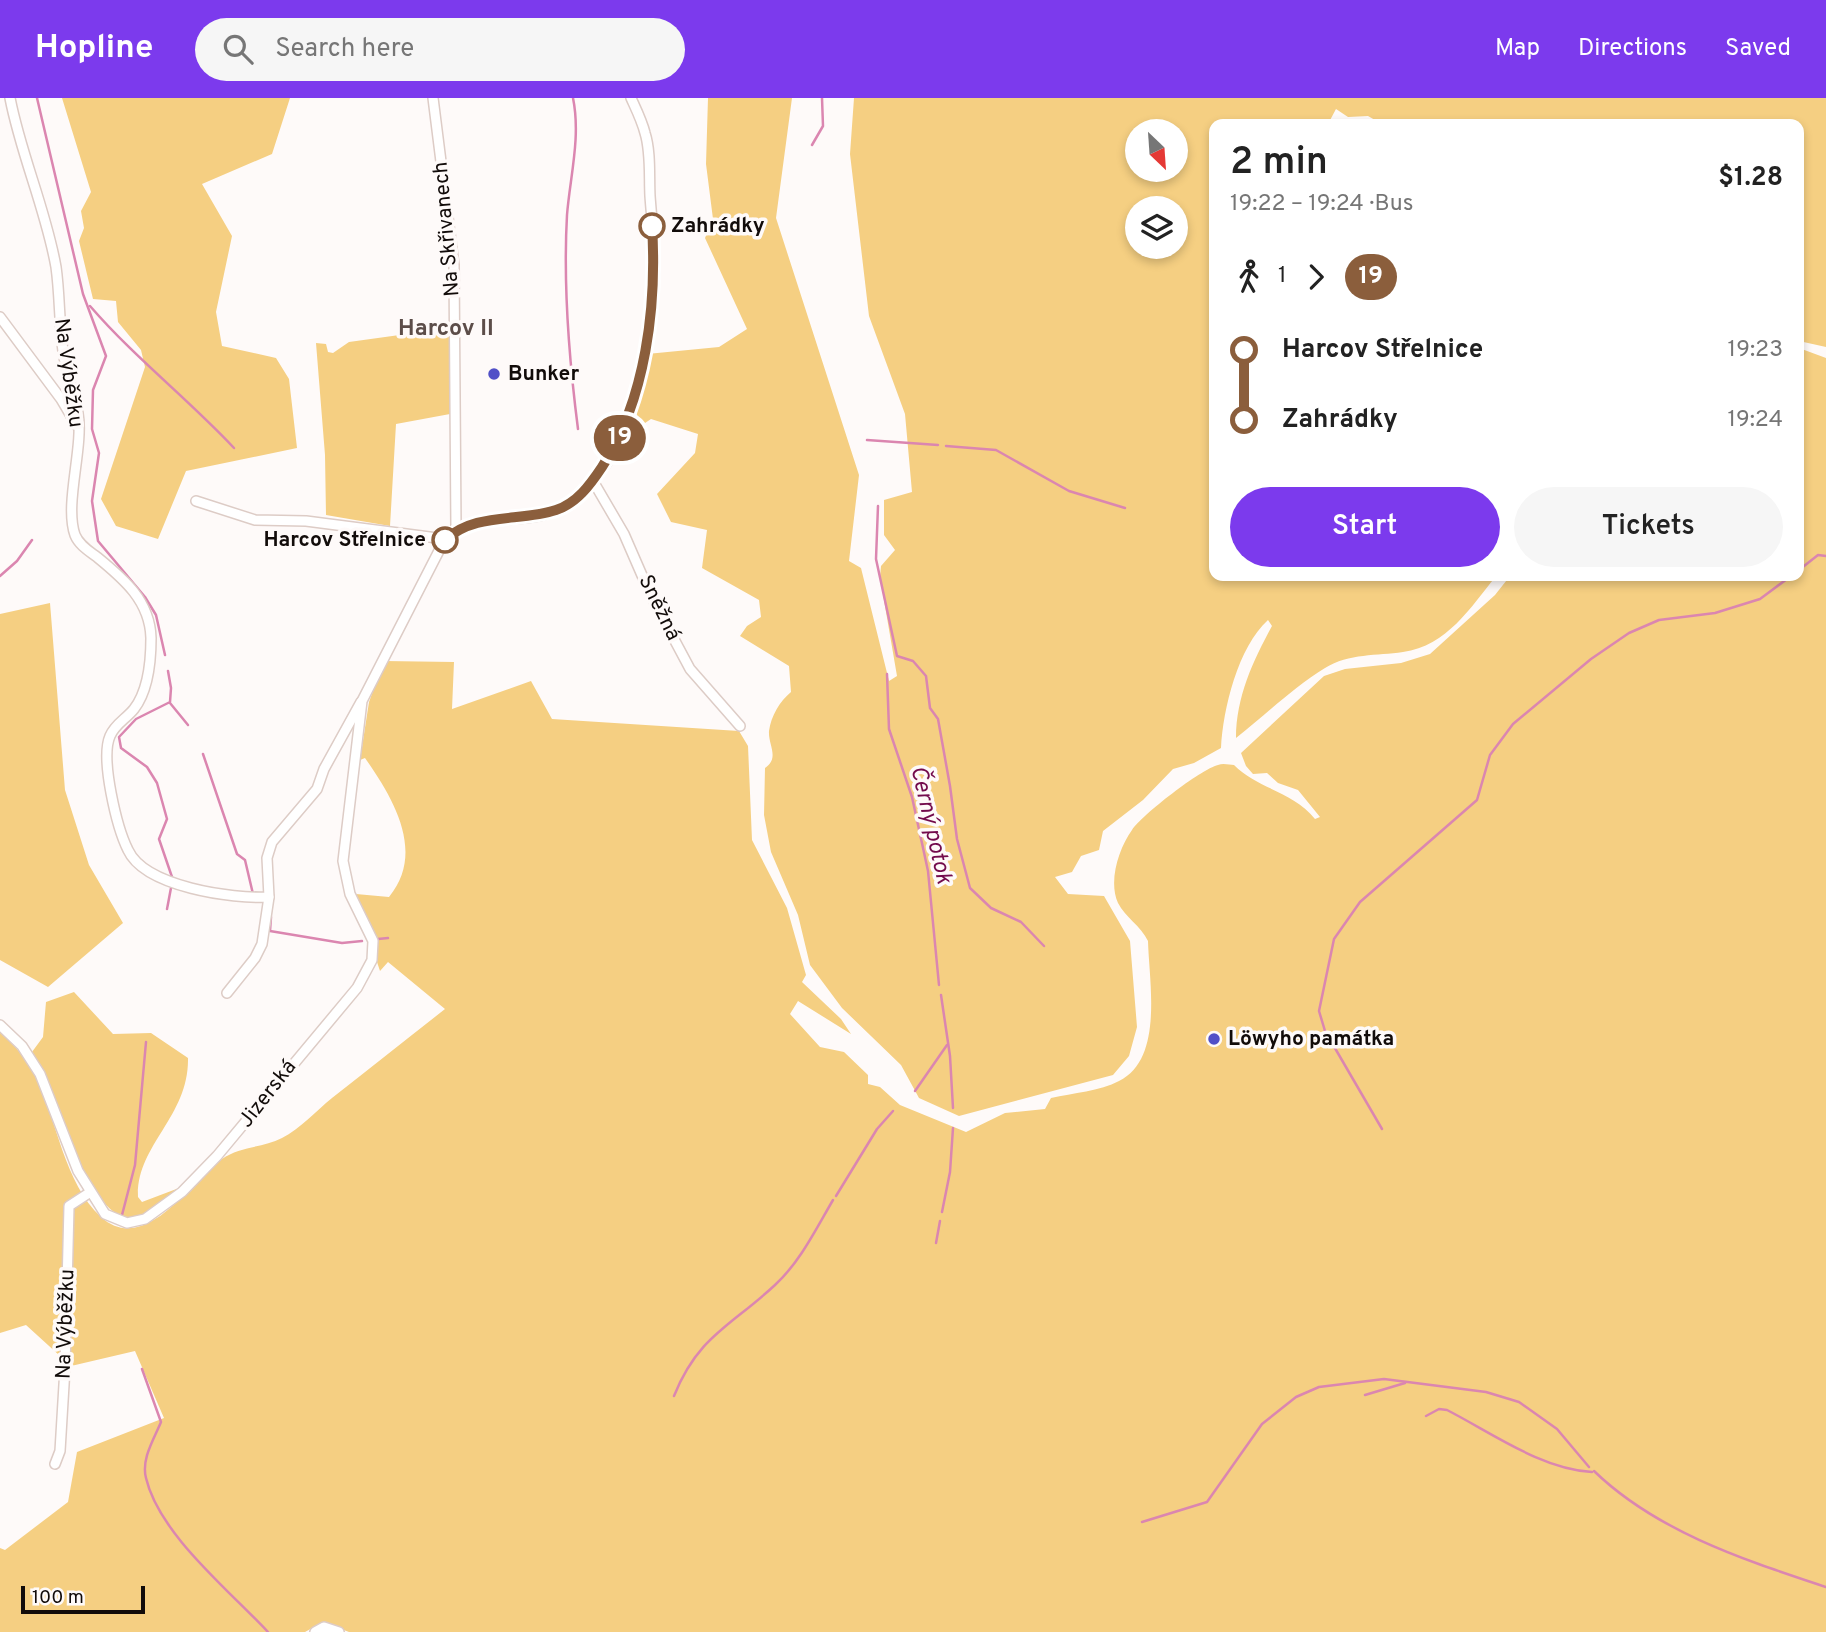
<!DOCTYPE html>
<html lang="en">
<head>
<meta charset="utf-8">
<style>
	:root { --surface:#fff; --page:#f6f6f6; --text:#222; --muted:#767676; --accent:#7c3aed }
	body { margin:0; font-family:Overpass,sans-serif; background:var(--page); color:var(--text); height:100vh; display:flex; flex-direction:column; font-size:26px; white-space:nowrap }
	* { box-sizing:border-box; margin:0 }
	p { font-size:23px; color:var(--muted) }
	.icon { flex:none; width:38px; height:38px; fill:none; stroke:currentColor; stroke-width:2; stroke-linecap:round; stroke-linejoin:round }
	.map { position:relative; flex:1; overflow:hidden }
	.details { position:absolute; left:1209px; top:21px; width:595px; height:462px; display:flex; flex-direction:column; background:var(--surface); border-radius:14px; box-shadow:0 4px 10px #0003 }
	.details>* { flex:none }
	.badge { padding:0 14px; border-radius:23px; font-size:24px; line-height:46px }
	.needle { width:46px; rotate:155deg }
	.controls { position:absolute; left:1125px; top:21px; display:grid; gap:14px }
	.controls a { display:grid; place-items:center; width:63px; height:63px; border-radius:50%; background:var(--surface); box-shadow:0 4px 10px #0003; font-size:35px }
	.scale { position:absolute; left:21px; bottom:18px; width:124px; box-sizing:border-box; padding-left:7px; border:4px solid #120c0a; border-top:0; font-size:19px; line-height:24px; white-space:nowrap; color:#120c0a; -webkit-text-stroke:5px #fefaf9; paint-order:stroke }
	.map>.badge { position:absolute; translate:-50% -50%; box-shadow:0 0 0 4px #fff }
	.legs { display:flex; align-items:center; gap:10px; height:77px; padding:0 21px; font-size:23px }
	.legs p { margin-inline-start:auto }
	.overview { display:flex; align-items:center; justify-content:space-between; height:119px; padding:0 21px }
	h1 { font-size:38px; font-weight:600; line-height:52px }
	.cta { display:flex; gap:14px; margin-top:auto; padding:14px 21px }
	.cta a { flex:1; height:80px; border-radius:42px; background:var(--accent); color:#fff; font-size:28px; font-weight:600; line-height:80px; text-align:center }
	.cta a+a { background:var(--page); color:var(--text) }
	ul { padding:0 21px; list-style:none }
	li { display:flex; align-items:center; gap:24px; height:70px; font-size:26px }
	li i { display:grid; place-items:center; width:10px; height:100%; margin:0 9px; background:currentColor }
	li i::after { content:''; width:18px; height:18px; margin:-9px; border:5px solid; border-radius:50%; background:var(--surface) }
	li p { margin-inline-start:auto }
	li:first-child i { background:linear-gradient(#0000 50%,currentColor 0) }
	li:last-child i { background:linear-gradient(currentColor 50%,#0000 0) }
	header { display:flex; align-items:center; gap:42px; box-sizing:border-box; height:98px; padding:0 35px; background:var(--accent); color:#fff }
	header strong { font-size:33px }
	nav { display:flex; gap:38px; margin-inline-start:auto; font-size:24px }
	.search { width:490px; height:63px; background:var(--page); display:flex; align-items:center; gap:18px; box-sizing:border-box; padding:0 24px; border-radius:38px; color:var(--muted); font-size:26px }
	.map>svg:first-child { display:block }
	.green { fill:#f5cf82; fill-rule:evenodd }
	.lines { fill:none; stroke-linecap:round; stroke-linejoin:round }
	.stream { stroke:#db86b0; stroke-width:2.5 }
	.minor-casing { stroke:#ddccc6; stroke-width:12 }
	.minor { stroke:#fff; stroke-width:9 }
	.line-1-casing { stroke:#fff; stroke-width:16 }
	.line-1 { stroke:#8b5e3c; stroke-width:10 }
	.stop-1-dot { fill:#fff; stroke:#8b5e3c; stroke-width:3.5 }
	.poi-dot { fill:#5150c7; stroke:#fefaf9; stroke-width:2.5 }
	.labels { text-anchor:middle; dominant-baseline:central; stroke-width:7; stroke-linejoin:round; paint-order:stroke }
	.stop-label { font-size:21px; font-weight:bold; fill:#120c0a; stroke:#fefaf9; text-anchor:start }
	.street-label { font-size:21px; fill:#120c0a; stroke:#fefaf9 }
	.poi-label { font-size:21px; font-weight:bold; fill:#120c0a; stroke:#fefaf9; text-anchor:start }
	.neighbourhood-label { font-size:23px; font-weight:bold; fill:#5c4d49; stroke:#fefaf9 }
	.water-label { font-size:23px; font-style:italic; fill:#730b4c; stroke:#fefaf9 }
</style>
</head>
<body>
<header>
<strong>Hopline</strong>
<div class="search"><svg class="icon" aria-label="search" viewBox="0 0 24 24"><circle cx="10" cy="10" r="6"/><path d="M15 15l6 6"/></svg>Search here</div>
<nav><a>Map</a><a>Directions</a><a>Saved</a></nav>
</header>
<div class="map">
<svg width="1826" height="1534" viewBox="0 0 1826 1534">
	<rect width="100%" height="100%" fill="#fefaf9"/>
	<!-- green -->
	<g class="green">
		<polygon points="62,0 290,0 272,56 202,86 232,138 216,214 222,248 276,260 289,281 297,350 186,373 158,441 116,428 101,401 145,269 141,252 118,224 116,203 93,201 79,143 84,130 81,113 91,94"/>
		<path d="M708,0h84l-16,120 83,257 -10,86 12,7 28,113 8,-5 -17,-99 1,-11 14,-16 -11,-15v-35l28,-8 -7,-78 -36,-98 -19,-162 4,-56h972v249l-27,-6v-217h-417l-14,-8 -20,1 -12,-8 -8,15h-114v452h282c-25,31 -49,70 -93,76 -26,4 -54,1 -78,16 -31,19 -60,47 -89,70 0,-41 17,-77 36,-112l-4,-6c-30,27 -45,89 -47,128l-27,15 -21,6 -30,31 -40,31 -4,19 -18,6 -9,16 -17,5 13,17 36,2 26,45 7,86 -8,29 -16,19 -154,41 -40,-18 -18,-33 -59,-57 -32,-43 -12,-50 -27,-63 -7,-37 1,-47c15,-10 3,-23 4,-37 2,-15 11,-30 22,-39l-2,-26 -49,-30 7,-10 14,-9 -2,-17 -57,-32 5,-38 -36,-8 -14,-28 38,-41 3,-19 -47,-15 -21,14 6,-15 11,-64 72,-7 28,-18 -42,-91 8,-19 -7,-55zM1138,33h38v39h-38zM1138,110h38v39h-38z"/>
		<polygon points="450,230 450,316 396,326 390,428 326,417 325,357 316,245 326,246 328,254 333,255 349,244"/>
		<path d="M1799,250l27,10v1274h-1477l-26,-10 -18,10h-305v-84l5,2 63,-48 9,-50 87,-34 -29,-67 -64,15 -45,-41 -26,8v-301c14,13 28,27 36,45 21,43 28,106 65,140 44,40 91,-37 121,-58 18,-13 41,-11 60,-21 18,-9 34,-27 50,-40 38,-30 75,-59 113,-89l-57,-47 -8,9 -3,-9 1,-22 -22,-46 33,3c37,-45 4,-99 -24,-139l-5,2 9,-58 15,-41 70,1 -2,47 79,-28 21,38 187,12 9,15 4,94 35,68 19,67 -4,7 39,37 10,15 -53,-33 -8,13 30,33 24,5 24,23v9l12,3 20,18 66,27 39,-19 40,-4 6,-11c22,-5 49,-7 68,-17 45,-22 30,-99 29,-140 -7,-15 -23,-24 -30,-38 -10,-22 1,-55 14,-73 10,-15 69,-61 86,-65 5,-2 12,0 16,0 24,24 60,27 81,54l5,-2 -22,-27 -20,-7 -11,-10 -14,1 -7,-8 -5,-13 83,-77 21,-7 56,-6 29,-9 65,-59 15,-19h289z"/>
		<polygon points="50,505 65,692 89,767 123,825 48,889 0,862 0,516"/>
		<path d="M74,894l39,42 38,-1 37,25c1,59 -52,87 -50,139l4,5 37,-14c-15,12 -30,28 -50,29 -41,2 -76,-132 -97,-165l11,-15 3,-35z"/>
	</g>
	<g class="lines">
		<!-- stream -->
		<g class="stream">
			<polyline points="37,0 83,196 106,258 93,292 92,331 99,355 92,403 98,443 145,499 156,517 165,557"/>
			<path d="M573,0c8,39 -3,79 -6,117 -4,71 2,144 11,214"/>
			<polyline points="812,47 823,28 822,0"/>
			<path d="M90,208c45,52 97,92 144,142"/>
			<polyline points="867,342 938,347"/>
			<polyline points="946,348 996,352 1069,393 1125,410"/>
			<polyline points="878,408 876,461 897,558 913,563 926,578 930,610 938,621 950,688 957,741 970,790 991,810 1021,824 1044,848"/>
			<polyline points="1799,472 1818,457 1826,458"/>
			<polyline points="0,478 17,463 32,442"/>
			<polyline points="168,573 171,590 170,604 136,621 119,639 121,650 147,669 157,685 167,721 159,741 172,779"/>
			<polyline points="887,576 889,631 912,699 928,773 939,887"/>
			<polyline points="170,605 188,627"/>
			<polyline points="203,656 237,756 245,762 253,796"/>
			<polyline points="167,811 171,790"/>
			<polyline points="271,819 270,833 342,845 362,843"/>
			<polyline points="378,841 388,840"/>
			<polyline points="941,897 950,958 953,1010"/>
			<polyline points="915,993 947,947"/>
			<polyline points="1382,1031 1325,933 1319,913 1334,841 1360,804 1477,702 1490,657 1513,626 1591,561 1629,535 1659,522 1715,515 1760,501 1791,478"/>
			<polyline points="836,1098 877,1031 893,1013"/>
			<polyline points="942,1114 950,1074 953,1030"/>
			<polyline points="122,1117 135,1067 146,944"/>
			<polyline points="936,1145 940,1123"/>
			<path d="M142,1271l19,53c-7,17 -20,37 -15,56 13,56 84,113 122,154"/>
			<polyline points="1365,1297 1405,1285"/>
			<path d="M674,1298c24,-60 57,-70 101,-111 25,-23 41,-56 58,-85"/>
			<path d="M1426,1318l13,-7 8,1c45,23 94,59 145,62"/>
			<path d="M1594,1373c63,61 151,89 232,116"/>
			<polyline points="1142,1424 1207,1404 1262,1326 1296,1299 1319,1289 1384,1281 1486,1294 1519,1304 1557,1331 1589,1369"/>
		</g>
		<!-- minor casing -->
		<g class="minor-casing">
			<g id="minor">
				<path d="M10,0c11,57 36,112 46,169 4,28 3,56 7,84 3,22 11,41 15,62 6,34 -14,91 -3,122 4,10 14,16 22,22 27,22 53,44 54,81 0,22 -3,53 -17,71 -8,10 -19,15 -24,27 -10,23 7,92 18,114 17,37 104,49 141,47"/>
				<polyline points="433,0 454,167 456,431"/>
				<polyline points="0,219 61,301 77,328"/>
				<polyline points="593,383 624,436 651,498 690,571 740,628"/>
				<polyline points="196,403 255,422 306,423 445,441"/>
				<polyline points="227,895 255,860 262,846 269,799 267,760 272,744 317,691 324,671 361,604"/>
				<path d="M0,927l22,21 18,28 38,97 27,43 22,9 18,-4 37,-27 35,-36 140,-168 15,-28 1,-19 -23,-47 -7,-33 19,-160 83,-162c35,-31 88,-9 125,-36 62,-44 79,-151 84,-222 2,-28 -2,-57 -4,-85 -1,-20 1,-44 -5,-63 -3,-12 -9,-24 -14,-35"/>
				<polyline points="55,1366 60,1353 65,1270 69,1108 89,1095"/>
				<polyline points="315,1534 324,1529 339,1534"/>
			</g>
		</g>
		<!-- minor -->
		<use href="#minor" class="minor"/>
	</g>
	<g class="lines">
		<!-- line-1 casing -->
		<g class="line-1-casing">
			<path id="line-1" d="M445,442c30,-28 75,-18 111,-30 21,-7 34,-25 46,-43 44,-68 55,-161 50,-241"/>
		</g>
		<!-- line-1 -->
		<use href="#line-1" class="line-1"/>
	</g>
	<!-- markers -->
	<g class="stop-1-dot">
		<circle cx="652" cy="128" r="12"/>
		<circle cx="445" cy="442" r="12"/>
	</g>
	<g class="poi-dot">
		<circle cx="494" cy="276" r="7"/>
		<circle cx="1214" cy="941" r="7"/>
	</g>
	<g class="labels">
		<!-- stop labels -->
		<g class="stop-label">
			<text x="671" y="128">Zahrádky</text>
			<text x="426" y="442" text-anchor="end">Harcov Střelnice</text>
		</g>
		<!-- street labels -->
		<g class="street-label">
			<text transform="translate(447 131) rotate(-95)">Na Skřivanech</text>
			<text transform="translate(68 275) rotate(82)">Na Výběžku</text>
			<text transform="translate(659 510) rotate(64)">Sněžná</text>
			<text transform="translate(268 996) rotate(-52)">Jizerská</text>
			<text transform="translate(66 1226) rotate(-88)">Na Výběžku</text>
		</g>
		<!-- poi labels -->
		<g class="poi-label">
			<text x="508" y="276">Bunker</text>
			<text x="1228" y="941">Löwyho památka</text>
		</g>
		<!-- neighbourhood labels -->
		<g class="neighbourhood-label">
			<text x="446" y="231">Harcov II</text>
		</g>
		<!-- water labels -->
		<g class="water-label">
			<text transform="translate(930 727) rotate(77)">Černý potok</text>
		</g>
	</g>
</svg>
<div class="controls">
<a><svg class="needle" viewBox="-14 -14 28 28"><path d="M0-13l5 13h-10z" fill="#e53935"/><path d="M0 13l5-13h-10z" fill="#767676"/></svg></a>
<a><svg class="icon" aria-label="layers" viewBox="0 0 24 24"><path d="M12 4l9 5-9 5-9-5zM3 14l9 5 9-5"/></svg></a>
</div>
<div class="scale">100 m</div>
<b class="badge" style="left:620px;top:340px;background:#8b5e3c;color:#fff">19</b>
<section class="details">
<div class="overview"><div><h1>2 min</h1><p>19:22 – 19:24 · Bus</p></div><b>$1.28</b></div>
<div class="legs"><svg class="icon" aria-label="walk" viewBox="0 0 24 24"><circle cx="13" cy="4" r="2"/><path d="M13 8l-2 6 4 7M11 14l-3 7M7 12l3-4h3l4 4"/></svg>1<svg class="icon" aria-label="forward" viewBox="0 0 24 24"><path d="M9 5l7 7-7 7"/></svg><b class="badge" style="background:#8b5e3c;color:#fff">19</b></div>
<ul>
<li><i style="color:#8b5e3c"></i><b>Harcov Střelnice</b><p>19:23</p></li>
<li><i style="color:#8b5e3c"></i><b>Zahrádky</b><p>19:24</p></li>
</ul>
<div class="cta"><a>Start</a><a>Tickets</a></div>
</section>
</div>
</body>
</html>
